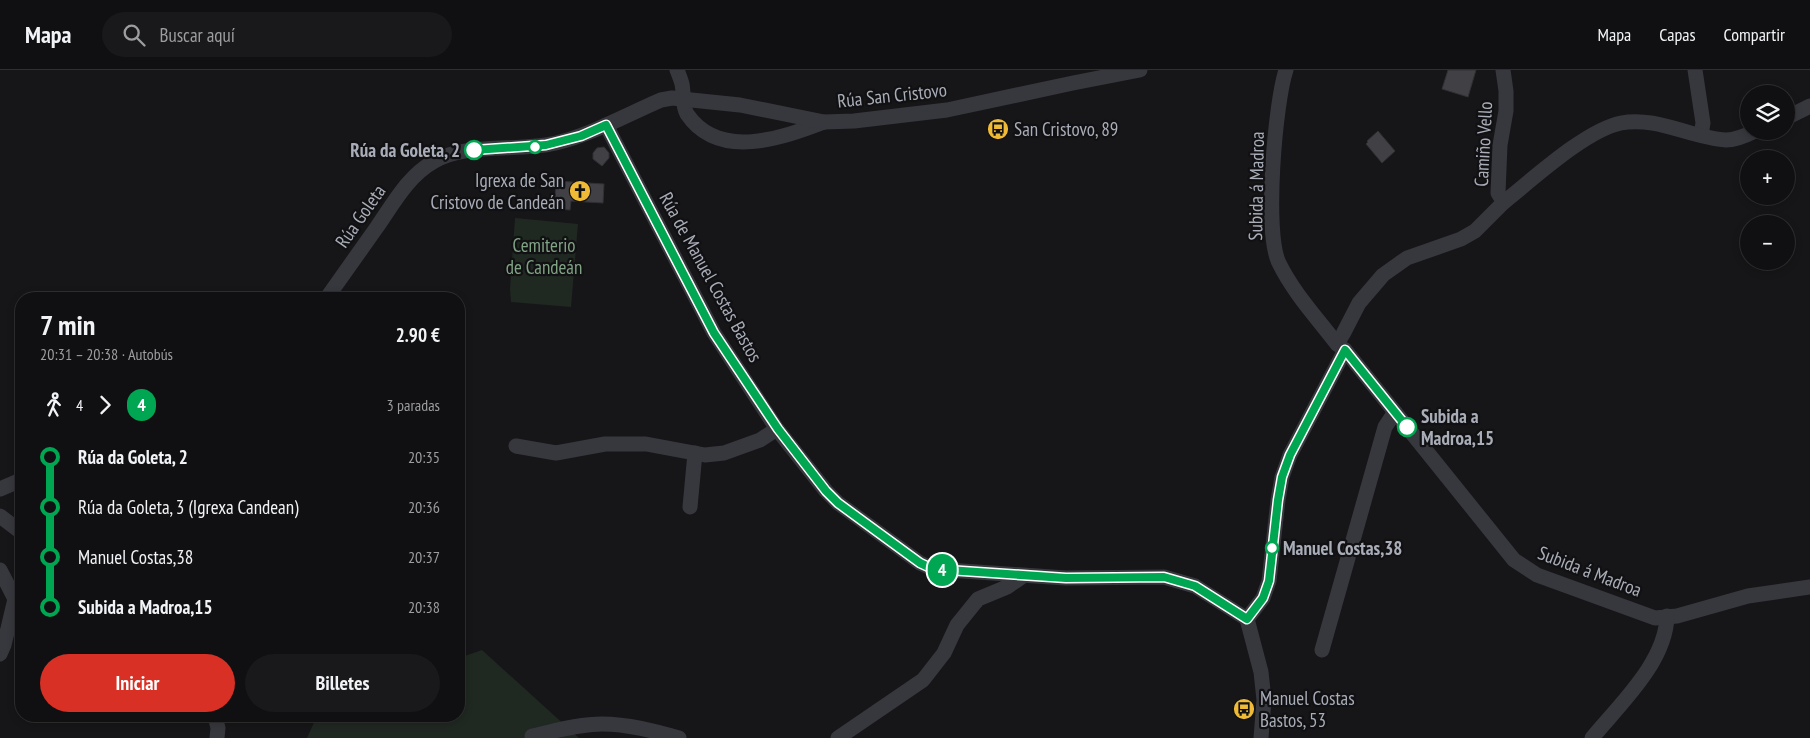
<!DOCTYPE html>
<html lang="es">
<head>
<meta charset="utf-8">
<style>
	:root { --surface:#101012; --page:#19191b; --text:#f1f3f6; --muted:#9c9d9f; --line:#303032; --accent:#d93025 }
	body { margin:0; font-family:"PT Sans Narrow",sans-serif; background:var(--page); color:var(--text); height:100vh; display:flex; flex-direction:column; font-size:19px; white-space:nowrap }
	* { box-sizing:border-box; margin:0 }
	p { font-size:16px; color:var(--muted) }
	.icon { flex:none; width:28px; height:28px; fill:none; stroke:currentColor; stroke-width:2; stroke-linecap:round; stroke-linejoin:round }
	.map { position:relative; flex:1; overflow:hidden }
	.details { position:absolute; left:15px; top:222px; width:450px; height:430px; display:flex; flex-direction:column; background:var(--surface); border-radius:20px; box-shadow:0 2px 8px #0003,0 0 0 1px var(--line) }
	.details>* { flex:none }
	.badge { padding:0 10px; border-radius:16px; font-size:18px; line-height:32px }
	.tools { position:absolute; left:1740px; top:15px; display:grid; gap:10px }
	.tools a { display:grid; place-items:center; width:55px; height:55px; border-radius:50%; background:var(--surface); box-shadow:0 2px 8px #0003,0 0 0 1px var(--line); font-size:25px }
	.map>.badge { position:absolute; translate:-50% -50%; box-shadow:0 0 0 2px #fff }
	.legs { display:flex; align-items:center; gap:8px; height:55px; padding:0 25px; font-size:16px }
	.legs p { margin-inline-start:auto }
	.overview { display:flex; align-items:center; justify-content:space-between; height:85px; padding:0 25px }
	h1 { font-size:28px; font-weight:800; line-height:38px }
	.action { display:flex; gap:10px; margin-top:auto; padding:10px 25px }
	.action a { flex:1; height:58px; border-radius:30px; background:var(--accent); color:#fff; font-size:20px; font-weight:800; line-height:58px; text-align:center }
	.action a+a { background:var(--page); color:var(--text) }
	ul { padding:0 25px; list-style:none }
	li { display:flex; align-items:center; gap:18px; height:50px; font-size:19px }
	li i { display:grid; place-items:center; width:8px; height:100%; margin:0 6px; background:currentColor }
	li i::after { content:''; width:12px; height:12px; margin:-6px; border:4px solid; border-radius:50%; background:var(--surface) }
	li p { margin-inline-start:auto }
	li:first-child i { background:linear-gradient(#0000 50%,currentColor 0) }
	li:last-child i { background:linear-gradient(currentColor 50%,#0000 0) }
	header { display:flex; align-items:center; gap:30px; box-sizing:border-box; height:70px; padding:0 25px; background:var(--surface); border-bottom:1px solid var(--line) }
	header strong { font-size:24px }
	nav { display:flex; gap:28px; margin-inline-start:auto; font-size:18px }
	.search { width:350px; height:45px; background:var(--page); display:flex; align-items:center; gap:12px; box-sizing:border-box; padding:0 18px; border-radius:28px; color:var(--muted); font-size:19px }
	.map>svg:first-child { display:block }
	.green { fill:#202822 }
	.building { fill:#414145; stroke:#313034 }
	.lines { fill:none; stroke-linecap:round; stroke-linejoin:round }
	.street { stroke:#37383d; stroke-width:15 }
	.line-1-casing { stroke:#fff; stroke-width:11 }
	.line-1 { stroke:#00a651; stroke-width:8 }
	.stop-1-dot { fill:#fff; stroke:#00a651; stroke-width:2.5 }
	.labels { text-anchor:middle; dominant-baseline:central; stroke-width:4.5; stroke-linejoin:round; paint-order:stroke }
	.street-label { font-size:19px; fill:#a9adb8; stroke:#111113 }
	.poi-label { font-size:19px; fill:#a9adb8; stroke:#111113; text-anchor:start }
	.stop-label { font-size:19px; font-weight:bold; fill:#a9adb8; stroke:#111113; text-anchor:start }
	.park-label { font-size:19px; fill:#80a384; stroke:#111113 }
</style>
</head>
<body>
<header>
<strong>Mapa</strong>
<div class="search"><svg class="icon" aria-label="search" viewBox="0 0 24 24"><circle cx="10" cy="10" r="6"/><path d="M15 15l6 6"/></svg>Buscar aquí</div>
<nav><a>Mapa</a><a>Capas</a><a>Compartir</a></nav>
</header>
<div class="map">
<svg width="1810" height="668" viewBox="0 0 1810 668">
	<rect width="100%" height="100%" fill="#161618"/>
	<!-- green -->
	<g class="green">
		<polygon points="515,148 578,154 571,237 511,232 510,219"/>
		<polygon points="482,580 579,668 307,668 317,646 459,646 459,588"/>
	</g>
	<!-- building -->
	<g class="building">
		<polygon points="1448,0 1476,0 1468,27 1442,19"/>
		<polygon points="1378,61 1395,81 1382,93 1366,74 1368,72 1367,71"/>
		<polygon points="604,77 609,83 609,88 602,96 593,89 593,83 597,78"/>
		<polygon points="556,111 604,114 603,133 571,131 570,140 558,139 559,129 555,129"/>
	</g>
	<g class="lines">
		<!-- street -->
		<g class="street">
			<path d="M677,0c2,5 4,10 5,14 2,10 0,22 5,30 32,47 95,24 137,8"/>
			<path d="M1286,0c-11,33 -22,163 -7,193 14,29 38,55 58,81l8,6 169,210 23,15 118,43 22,-2 71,-20 62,-9"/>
			<polyline points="1695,0 1703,53 1701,65"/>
			<polyline points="1786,48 1810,36"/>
			<polyline points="606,55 714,263 777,359 826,421 838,433 920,493 933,499 1066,508 1164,507 1195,516 1247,549"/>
			<path d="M1504,132c29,-23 82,-72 117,-79 36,-7 70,15 105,17 9,0 21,-5 29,-9"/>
			<path d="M326,229c17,-24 34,-48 51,-72 16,-23 31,-51 56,-65 32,-20 85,-10 123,-19 37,-9 70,-28 105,-43l11,-2 68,7 84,17 30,-1 93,-11 126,-27 67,-13"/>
			<polyline points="1337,274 1343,264 1359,233 1383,205 1407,188 1461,169 1475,161 1504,132 1498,123 1500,75 1506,41 1506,21 1503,0"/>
			<polyline points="516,376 556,383 605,374 646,374 705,385 724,383 760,370 777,359"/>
			<polyline points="0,419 21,410"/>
			<polyline points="690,437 695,383"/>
			<polyline points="0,446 21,462"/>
			<polyline points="0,500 15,529 4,575 0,584"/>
			<polyline points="1247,549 1263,528 1269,511 1278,430 1282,407 1290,385 1345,280"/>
			<polyline points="1247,549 1261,602 1264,630 1261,668"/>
			<polyline points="1322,580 1385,357 1395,342"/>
			<polyline points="215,646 218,658 217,668"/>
			<path d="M532,666c23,-5 47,-12 70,-12 26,0 52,7 77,14"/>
			<polyline points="838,668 923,610 944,583 957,555 978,529 1007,517 1023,506"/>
			<path d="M1592,668c28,-34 74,-76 75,-122"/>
		</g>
	</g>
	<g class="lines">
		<!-- line-1 casing -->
		<g class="line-1-casing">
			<polyline id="line-1" points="474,80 546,75 581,66 606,55 714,263 778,359 826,421 838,433 920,493 933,499 1066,508 1164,507 1195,516 1247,549 1263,528 1269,511 1278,430 1282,407 1290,385 1345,280 1407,357"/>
		</g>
		<!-- line-1 -->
		<use href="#line-1" class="line-1"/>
	</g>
	<!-- icons -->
	<defs>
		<g id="bus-disc" transform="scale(1.125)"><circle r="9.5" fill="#efbb37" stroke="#111113"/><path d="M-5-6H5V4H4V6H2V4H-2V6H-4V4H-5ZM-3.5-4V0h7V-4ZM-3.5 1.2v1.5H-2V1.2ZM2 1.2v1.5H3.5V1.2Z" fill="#111"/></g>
		<g id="church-disc" transform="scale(1.125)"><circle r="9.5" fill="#efbb37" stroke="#111113"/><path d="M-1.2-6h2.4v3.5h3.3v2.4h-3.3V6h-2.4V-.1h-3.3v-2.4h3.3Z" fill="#111"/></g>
	</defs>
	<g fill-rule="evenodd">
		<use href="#bus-disc" x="998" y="59"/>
		<use href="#church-disc" x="580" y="121"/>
		<use href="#bus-disc" x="1244" y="639"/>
	</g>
	<!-- markers -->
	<g class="stop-1-dot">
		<circle cx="535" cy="77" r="6"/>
		<circle cx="474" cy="80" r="9"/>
		<circle cx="1407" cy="357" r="9"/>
		<circle cx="1272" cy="478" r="6"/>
	</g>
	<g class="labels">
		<!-- street labels -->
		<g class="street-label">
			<text transform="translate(892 25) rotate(-6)">Rúa San Cristovo</text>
			<text transform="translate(1483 74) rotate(-87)">Camiño Vello</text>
			<text transform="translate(1256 116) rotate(-89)">Subida á Madroa</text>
			<text transform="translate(360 146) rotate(-55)">Rúa Goleta</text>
			<text transform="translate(711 207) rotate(61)">Rúa de Manuel Costas Bastos</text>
			<text transform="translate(1590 501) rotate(21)">Subida á Madroa</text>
		</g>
		<!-- poi labels -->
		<g class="poi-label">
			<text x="1014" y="59">San Cristovo, 89</text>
			<text x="564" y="110" text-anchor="end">Igrexa de San<tspan x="564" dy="22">Cristovo de Candeán</tspan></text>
			<text x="1260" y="628">Manuel Costas<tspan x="1260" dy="22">Bastos, 53</tspan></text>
		</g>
		<!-- stop labels -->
		<g class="stop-label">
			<text x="460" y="80" text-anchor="end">Rúa da Goleta, 2</text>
			<text x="1421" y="346">Subida a<tspan x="1421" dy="22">Madroa,15</tspan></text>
			<text x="1283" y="478">Manuel Costas,38</text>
		</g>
		<!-- park labels -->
		<g class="park-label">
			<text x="544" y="175">Cemiterio<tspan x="544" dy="22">de Candeán</tspan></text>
		</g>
	</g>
</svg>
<div class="tools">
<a><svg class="icon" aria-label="layers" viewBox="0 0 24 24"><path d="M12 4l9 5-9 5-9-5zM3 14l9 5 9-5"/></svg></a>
<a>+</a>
<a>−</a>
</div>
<b class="badge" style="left:942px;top:500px;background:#00a651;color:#fff">4</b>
<section class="details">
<div class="overview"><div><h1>7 min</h1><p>20:31 – 20:38 · Autobús</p></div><b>2.90 €</b></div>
<div class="legs"><svg class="icon" aria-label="walk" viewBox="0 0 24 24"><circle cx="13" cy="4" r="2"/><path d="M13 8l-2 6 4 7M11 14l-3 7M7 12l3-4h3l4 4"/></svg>4<svg class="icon" aria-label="forward" viewBox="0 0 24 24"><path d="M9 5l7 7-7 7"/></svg><b class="badge" style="background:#00a651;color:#fff">4</b><p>3 paradas</p></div>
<ul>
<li><i style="color:#00a651"></i><b>Rúa da Goleta, 2</b><p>20:35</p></li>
<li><i style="color:#00a651"></i><span>Rúa da Goleta, 3 (Igrexa Candean)</span><p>20:36</p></li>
<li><i style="color:#00a651"></i><span>Manuel Costas,38</span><p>20:37</p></li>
<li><i style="color:#00a651"></i><b>Subida a Madroa,15</b><p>20:38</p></li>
</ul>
<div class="action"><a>Iniciar</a><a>Billetes</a></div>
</section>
</div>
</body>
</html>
